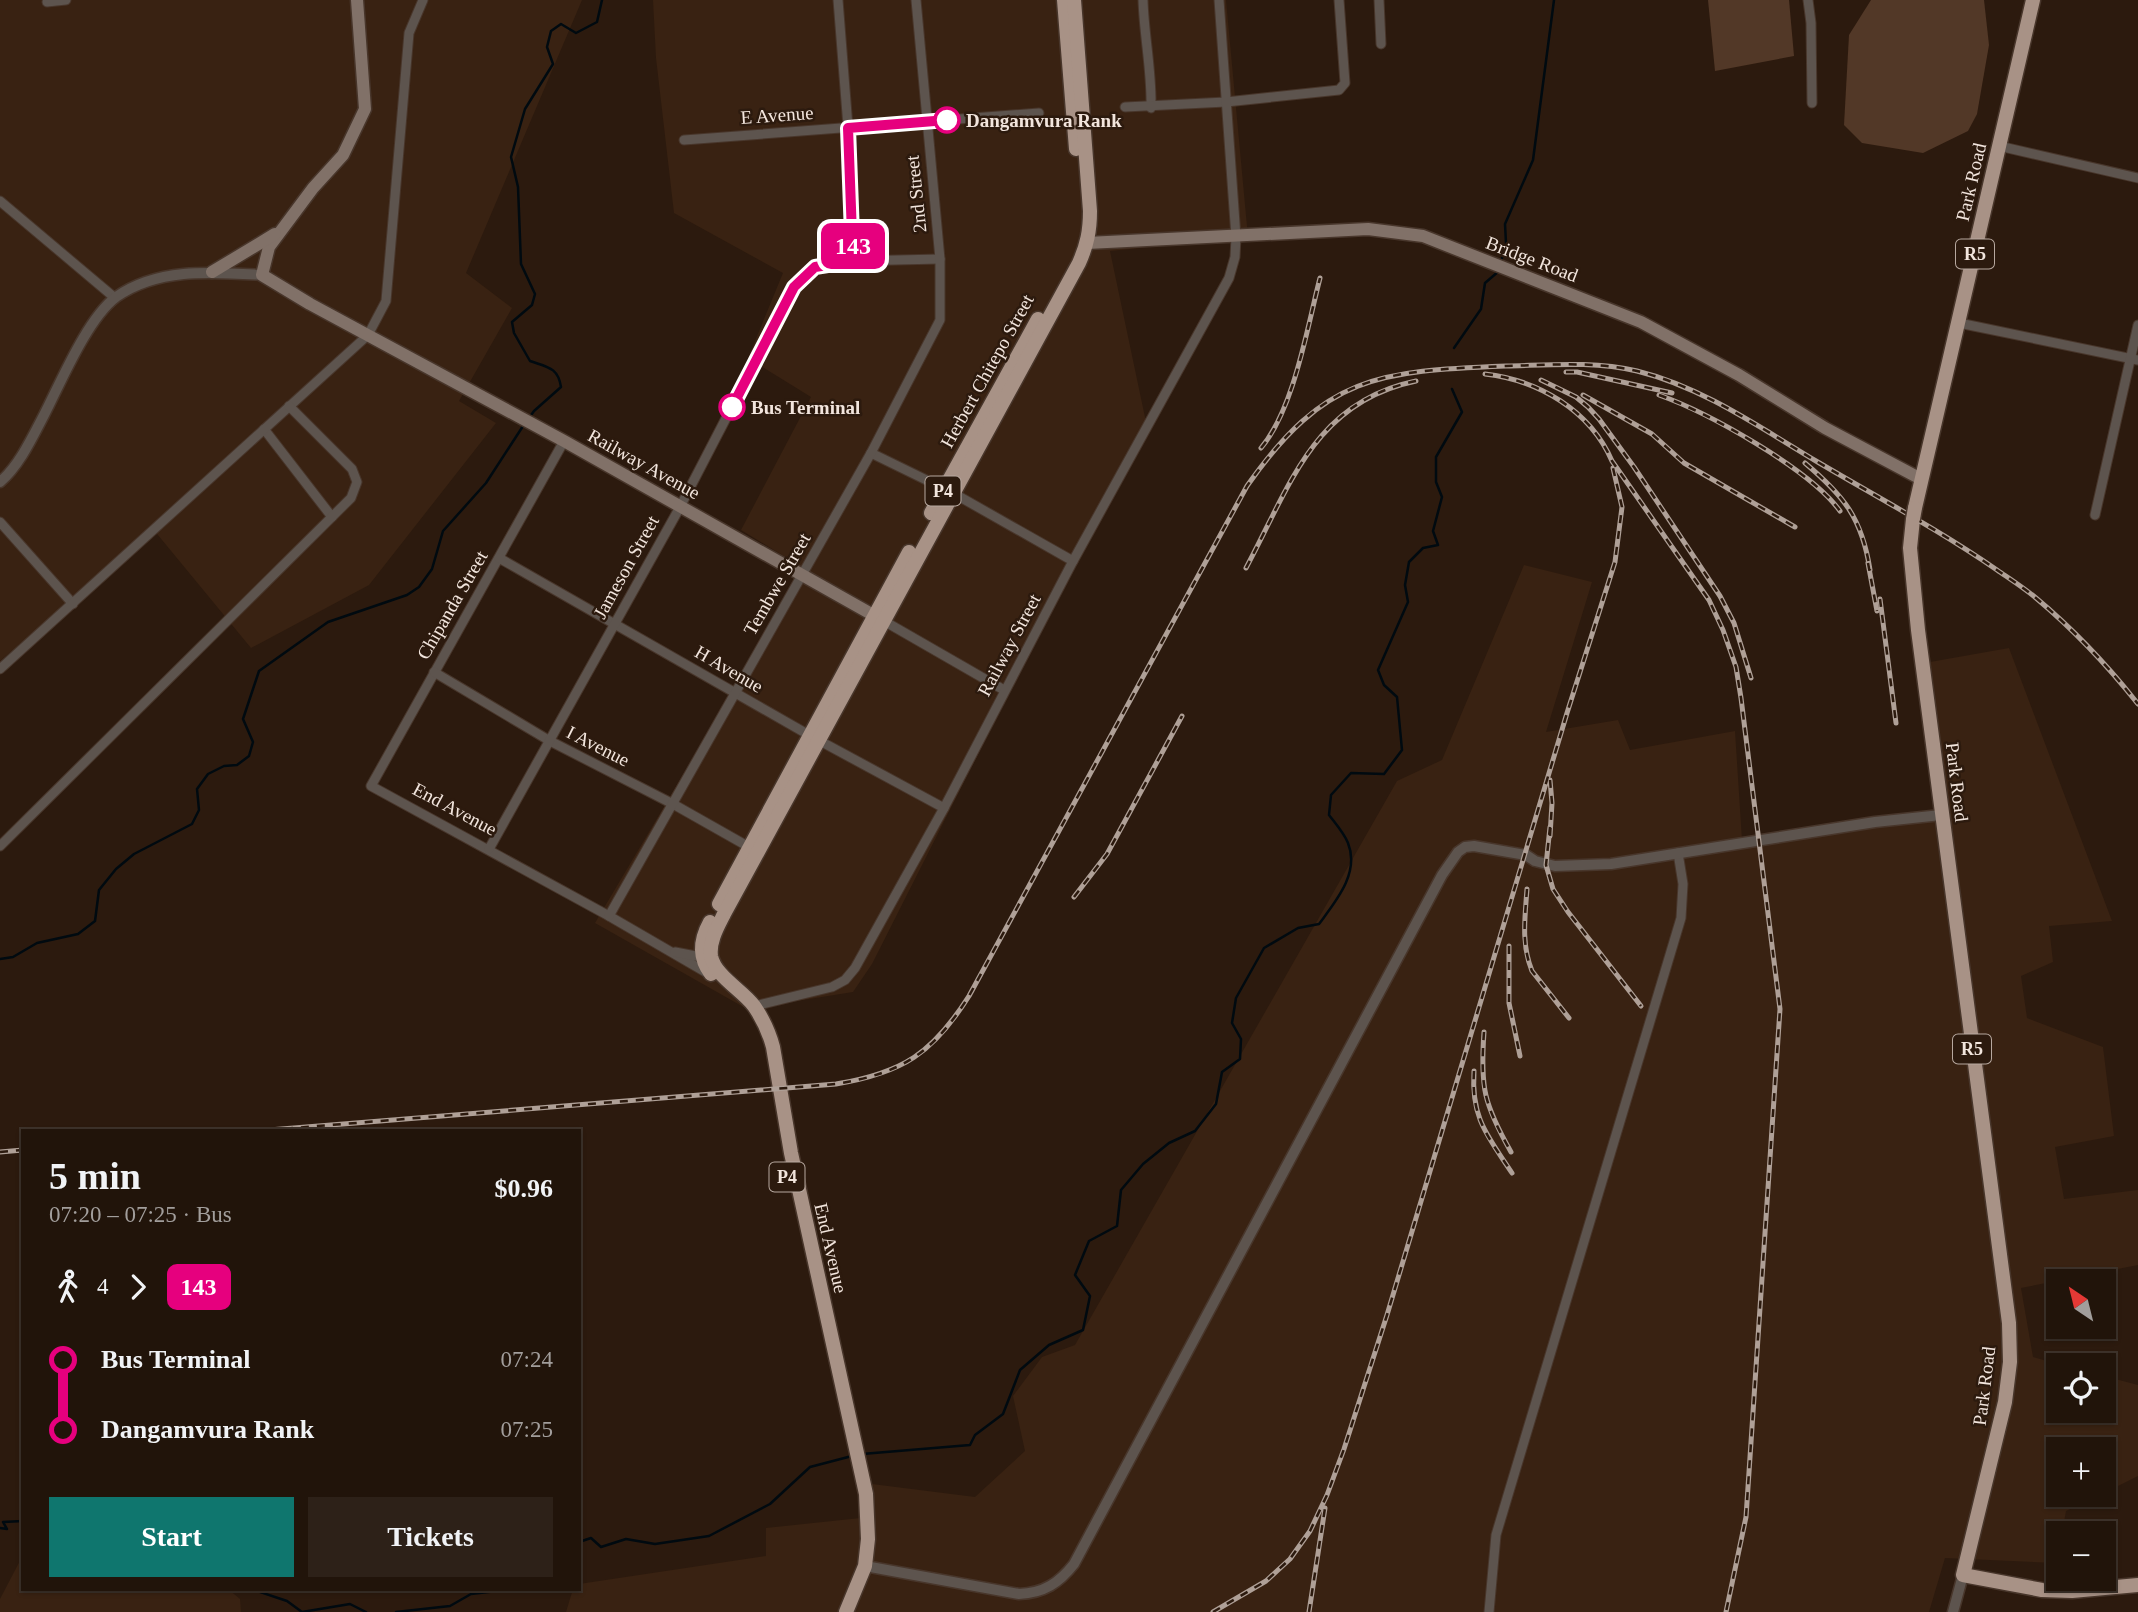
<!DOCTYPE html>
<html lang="en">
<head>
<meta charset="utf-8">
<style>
	:root { --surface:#21140a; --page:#2d2118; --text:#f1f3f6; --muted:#a29e9c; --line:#3e332b; --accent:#0f766e }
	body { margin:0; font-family:Georgia,serif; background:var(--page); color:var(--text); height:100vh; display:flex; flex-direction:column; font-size:26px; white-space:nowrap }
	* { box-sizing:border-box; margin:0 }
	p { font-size:23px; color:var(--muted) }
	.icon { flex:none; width:38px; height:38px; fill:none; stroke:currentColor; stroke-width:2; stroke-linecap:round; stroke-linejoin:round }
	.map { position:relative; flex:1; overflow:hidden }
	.sheet { position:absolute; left:21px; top:1129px; width:560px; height:462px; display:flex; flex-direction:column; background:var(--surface); border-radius:0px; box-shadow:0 2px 5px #0004,0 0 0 2px var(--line) }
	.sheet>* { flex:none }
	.badge { padding:0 14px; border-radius:10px; font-size:24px; line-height:46px }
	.needle { width:46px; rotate:325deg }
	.tools { position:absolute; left:2046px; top:1269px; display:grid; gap:14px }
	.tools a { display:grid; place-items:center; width:70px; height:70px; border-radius:0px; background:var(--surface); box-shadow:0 2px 5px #0004,0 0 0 2px var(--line); font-size:35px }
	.map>.badge { position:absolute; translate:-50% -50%; box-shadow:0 0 0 4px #fff }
	.legs { display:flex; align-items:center; gap:10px; height:77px; padding:0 28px; font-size:23px }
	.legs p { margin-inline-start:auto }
	.head { display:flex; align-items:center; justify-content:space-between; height:119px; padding:0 28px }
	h1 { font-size:38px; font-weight:800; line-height:52px }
	.button { display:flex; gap:14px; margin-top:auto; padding:14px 28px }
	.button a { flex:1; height:80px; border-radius:0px; background:var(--accent); color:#fff; font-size:28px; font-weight:800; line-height:80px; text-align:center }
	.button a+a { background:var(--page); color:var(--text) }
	ul { padding:0 28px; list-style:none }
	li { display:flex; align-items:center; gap:24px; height:70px; font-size:26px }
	li i { display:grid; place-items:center; width:10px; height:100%; margin:0 9px; background:currentColor }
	li i::after { content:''; width:18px; height:18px; margin:-9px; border:5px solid; border-radius:50%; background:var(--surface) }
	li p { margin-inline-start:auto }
	li:first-child i { background:linear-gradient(#0000 50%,currentColor 0) }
	li:last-child i { background:linear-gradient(currentColor 50%,#0000 0) }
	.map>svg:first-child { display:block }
	.built { fill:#392212 }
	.green { fill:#523827 }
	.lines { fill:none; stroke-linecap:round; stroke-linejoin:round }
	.stream { stroke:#000a10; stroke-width:2.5 }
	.minor-casing { stroke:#48362b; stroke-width:11 }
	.tertiary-casing { stroke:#48362b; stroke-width:13 }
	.secondary-casing { stroke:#48362b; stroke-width:15 }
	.trunk-casing { stroke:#48362b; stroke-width:17 }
	.minor { stroke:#5d544e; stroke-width:9 }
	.tertiary { stroke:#5d544e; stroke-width:10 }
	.secondary { stroke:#817168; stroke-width:12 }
	.trunk { stroke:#a89286; stroke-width:14 }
	.rail-casing { stroke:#afa097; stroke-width:5 }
	.rail { stroke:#2c1a0e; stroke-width:2.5; stroke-dasharray:8; stroke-linecap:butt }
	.trunk-bridge-casing { stroke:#48362b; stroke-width:17; stroke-linecap:butt }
	.trunk-bridge { stroke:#a89286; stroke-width:14 }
	.line-1-casing { stroke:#fff; stroke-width:16 }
	.line-1 { stroke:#e6007e; stroke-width:10 }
	.stop-1-dot { fill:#fff; stroke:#e6007e; stroke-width:3.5 }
	.labels { text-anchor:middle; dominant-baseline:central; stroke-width:5; stroke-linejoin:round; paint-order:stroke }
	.shield { fill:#2c1a0e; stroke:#b7a89f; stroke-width:2 }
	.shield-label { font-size:18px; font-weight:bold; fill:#f2e5dd }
	.street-label { font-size:19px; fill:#f2e5dd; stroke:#2c1a0e }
	.stop-label { font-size:19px; font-weight:bold; fill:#f2e5dd; stroke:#2c1a0e; text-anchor:start }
</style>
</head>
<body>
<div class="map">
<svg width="2138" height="1612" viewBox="0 0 2138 1612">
	<rect width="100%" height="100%" fill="#2c1a0e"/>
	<!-- built -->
	<g class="built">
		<polygon points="0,0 582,0 466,273 512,308 459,401 496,423 369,585 251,648 153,529 0,661"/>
		<polygon points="653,0 1226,0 1248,237 1110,251 1146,422 872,964 853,992 747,1009 595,923 805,569 741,530 811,397 748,358 783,273 674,213 656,58"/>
		<polygon points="1524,565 1592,582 1546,732 1618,720 1630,750 1735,731 1742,840 1944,812 1930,662 2009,648 2112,921 2049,926 2053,962 2021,976 2027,1018 2103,1047 2114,1136 2055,1147 2064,1199 2138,1190 2138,1265 2021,1288 2033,1357 2061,1365 2058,1365 2058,1410 2104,1410 2104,1376 2138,1385 2138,1476 2104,1493 2104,1449 2058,1449 2058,1494 2100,1495 2066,1511 2062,1533 2058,1533 2056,1563 1945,1558 1929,1612 566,1612 573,1589 579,1589 579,1584 766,1556 766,1528 870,1517 872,1484 975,1497 1025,1451 1013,1396 1042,1357 1075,1345 1397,781 1442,760"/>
		<polygon points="23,1555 23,1589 228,1589 240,1599 241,1612 0,1612 0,1599"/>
	</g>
	<!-- green -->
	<g class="green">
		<polygon points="1708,0 1789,0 1794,56 1715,71"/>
		<polygon points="1871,0 1984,0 1989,45 1977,114 1968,131 1923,153 1862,143 1844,125 1849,35"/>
	</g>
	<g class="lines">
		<!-- stream -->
		<g class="stream">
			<polyline points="1501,262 1506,243 1505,224 1533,160 1554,0"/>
			<polyline points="1454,348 1481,309 1485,283 1499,271"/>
			<path d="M529,418l5,-7 27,-24c-3,-20 -14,-20 -31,-26l-16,-28 -2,-11 20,-17 3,-11 -14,-30 -3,-77 -7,-30 14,-48 28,-45 -6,-17 4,-16 10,-7 15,9 21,-11 5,-22"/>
			<polyline points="0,959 13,957 37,943 78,934 95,921 99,890 116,869 134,854 192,824 199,810 197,789 208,774 224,766 237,765 249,756 253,742 243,719 259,671 328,622 407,595 419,587 432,569 443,531 486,483 525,423"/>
			<path d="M862,1454l108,-9 5,-10 28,-21 17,-44 29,-25 34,-15 7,-34 -15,-21 14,-34 28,-15 4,-36 22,-26 26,-21 26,-12 21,-27 6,-32 18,-13 1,-20 -9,-16 4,-25 28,-50 34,-20 21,-4c17,-23 41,-51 29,-81 -4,-10 -13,-20 -19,-28l2,-20 20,-22 33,1 18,-24 -5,-53 -13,-12 -6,-15 30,-68 -3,-17 4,-23 14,-14 15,-3 -5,-14 9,-34 -6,-15v-25l26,-45 -10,-23"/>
			<polyline points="0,1528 7,1529 3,1522 23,1521"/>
			<polyline points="579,1542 591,1538 601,1547 626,1539 655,1544 709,1536 770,1504 810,1467 852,1456"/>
			<polyline points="251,1589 287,1601 302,1612 350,1604 366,1612"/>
			<polyline points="396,1612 450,1606 471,1594 515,1589"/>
		</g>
		<!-- minor casing -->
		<g class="minor-casing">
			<g id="minor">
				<polyline points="838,0 848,127 853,261"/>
				<path d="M1143,0c1,36 9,71 8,108"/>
				<polyline points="1379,0 1381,44"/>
				<polyline points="1808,0 1811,23 1812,103"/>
				<polyline points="47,2 66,0"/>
				<polyline points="1125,107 1226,102 1339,90 1345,83 1339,0"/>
				<polyline points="684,140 1039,113"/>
				<polyline points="1999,146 2138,178"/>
				<polyline points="0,201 115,298"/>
				<polyline points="1959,323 2138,360"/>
				<polyline points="264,429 332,517"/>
				<polyline points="564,441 371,786 609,916 709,974"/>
				<polyline points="871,453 953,493 1073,561"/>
				<polyline points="2095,515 2138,325"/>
				<polyline points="0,522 73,604"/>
				<polyline points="499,558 809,735 944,808"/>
				<polyline points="884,621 1004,690"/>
				<polyline points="0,669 368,335 386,301 409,33 423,0"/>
				<polyline points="434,672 550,741 673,804 749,847"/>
				<polyline points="0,846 351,498 357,482 352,469 289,406"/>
				<polyline points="489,849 680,507 794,287 815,267 853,261 940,259"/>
				<polyline points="609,916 871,453 940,320 940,259 916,0"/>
				<polyline points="675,952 701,957 706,955"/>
				<polyline points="754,1006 832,987 845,980 855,968 944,808 1073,561 1229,278 1235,257 1236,237 1219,0"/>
				<polyline points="1489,1612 1496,1535 1681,918 1683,884 1678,853"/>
			</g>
		</g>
		<!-- tertiary casing -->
		<g class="tertiary-casing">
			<g id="tertiary">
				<path d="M0,482c19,-16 32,-44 44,-67 17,-33 43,-96 72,-118 42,-30 98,-25 146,-22"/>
				<path d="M865,1566l154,28c25,-1 40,-11 55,-30l368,-689 16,-23 7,-5 9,-1 52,9 9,6 20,5 56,-2 264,-42 66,-7"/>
				<polyline points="1953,1612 1963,1575"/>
			</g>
		</g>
		<!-- secondary casing -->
		<g class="secondary-casing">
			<g id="secondary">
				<polyline points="357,0 365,109 343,155 313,188 269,247 262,275 310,304 564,441 882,620"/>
				<polyline points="1087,243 1368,229 1423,236 1641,322 1739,375 1825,428 1921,479"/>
				<polyline points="212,272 275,234"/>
			</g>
		</g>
		<!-- trunk casing -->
		<g class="trunk-casing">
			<g id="trunk">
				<polyline points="1064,0 1076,149"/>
				<polyline points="1915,508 2033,0"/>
				<polyline points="931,513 1038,319"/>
				<polyline points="1913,519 1910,548 1918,630 2009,1323 2010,1362 2005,1402 1963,1575 2042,1590 2072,1591 2138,1585"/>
				<polyline points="719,904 909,552"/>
				<path d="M710,922c-10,18 -12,35 1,52"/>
				<path d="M846,1612l19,-46 3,-27 -2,-45 -75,-341 -18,-106c-4,-15 -10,-28 -19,-41 -12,-16 -39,-30 -43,-50 -2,-15 7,-30 13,-42l355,-651c8,-18 11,-32 11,-52l-16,-211"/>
			</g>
		</g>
		<!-- minor -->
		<use href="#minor" class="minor"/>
		<!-- tertiary -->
		<use href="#tertiary" class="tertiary"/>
		<!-- secondary -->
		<use href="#secondary" class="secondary"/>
		<!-- trunk -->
		<use href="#trunk" class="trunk"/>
		<!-- rail casing -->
		<g class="rail-casing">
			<g id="rail">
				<polyline points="1566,372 1577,372 1672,393"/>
				<path d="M1485,374c53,6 105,36 127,87l97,139 14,30 13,37 5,31 39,311 -34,508 -20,95"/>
				<polyline points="1541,380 1576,397 1588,407 1599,419 1634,467 1720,596 1734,623 1751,678"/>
				<polyline points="1583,395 1652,434 1684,463 1795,527"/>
				<path d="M1659,395c48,17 151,74 181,116"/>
				<path d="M1261,448c33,-39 46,-120 59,-170"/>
				<path d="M1805,463c39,33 57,55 65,107"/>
				<polyline points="1868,563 1877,611"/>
				<path d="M1246,568c44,-82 68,-166 170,-187"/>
				<polyline points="1880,599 1896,723"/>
				<polyline points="1550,780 1552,803 1550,836"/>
				<polyline points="1550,827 1546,865 1553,889 1568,912 1641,1006"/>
				<path d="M1527,889c-2,28 -6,55 5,82l37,47"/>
				<polyline points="1074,897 1107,854 1182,716"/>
				<polyline points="1509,946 1509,1003 1520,1056"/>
				<path d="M1484,1032c-4,56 0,72 27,120"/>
				<path d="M1474,1071c-3,47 13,64 38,102"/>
				<path d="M269,1130l567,-46c67,-11 97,-31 133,-88l278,-510c78,-111 131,-115 259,-120 44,-1 88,-5 131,5 65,16 122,56 179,90 61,36 123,69 181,109 13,9 27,18 39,28 37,31 72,68 102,106"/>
				<polyline points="0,1152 23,1150"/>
				<polyline points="1213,1612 1266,1581 1290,1559 1310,1531 1327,1495 1344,1449 1387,1315 1567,713 1615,562 1622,507 1613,468"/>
				<polyline points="1309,1612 1325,1508"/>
			</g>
		</g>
		<!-- rail -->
		<use href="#rail" class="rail"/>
		<!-- trunk-bridge casing -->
		<g class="trunk-bridge-casing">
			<polyline id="trunk-bridge" points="1913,519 1915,508"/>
		</g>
		<!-- trunk-bridge -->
		<use href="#trunk-bridge" class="trunk-bridge"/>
	</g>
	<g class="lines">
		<!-- line-1 casing -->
		<g class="line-1-casing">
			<polyline id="line-1" points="732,407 794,287 815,267 853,261 848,128 947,120"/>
		</g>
		<!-- line-1 -->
		<use href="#line-1" class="line-1"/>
	</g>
	<!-- markers -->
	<g class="stop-1-dot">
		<circle cx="947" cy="120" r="12"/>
		<circle cx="732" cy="407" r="12"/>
	</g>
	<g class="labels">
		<!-- shield labels -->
		<g class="shield">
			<rect x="1956" y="239.5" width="38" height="29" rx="5"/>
			<rect x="925.5" y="476.5" width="35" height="29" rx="5"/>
			<rect x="1953" y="1034.5" width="38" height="29" rx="5"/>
			<rect x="769.5" y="1162.5" width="35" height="29" rx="5"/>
		</g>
		<g class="shield-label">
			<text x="1975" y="254">R5</text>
			<text x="943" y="491">P4</text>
			<text x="1972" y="1049">R5</text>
			<text x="787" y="1177">P4</text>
		</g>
		<!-- street labels -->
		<g class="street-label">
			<text transform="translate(777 115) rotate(-4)">E Avenue</text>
			<text transform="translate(1971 182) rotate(-77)">Park Road</text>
			<text transform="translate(916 194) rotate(-96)">2nd Street</text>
			<text transform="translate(1532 259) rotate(21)">Bridge Road</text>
			<text transform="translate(987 371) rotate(-61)">Herbert Chitepo Street</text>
			<text transform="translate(644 464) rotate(29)">Railway Avenue</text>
			<text transform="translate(626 567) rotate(-61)">Jameson Street</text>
			<text transform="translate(777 584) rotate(-60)">Tembwe Street</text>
			<text transform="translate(452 605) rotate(-60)">Chipanda Street</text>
			<text transform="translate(1009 645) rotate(-62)">Railway Street</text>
			<text transform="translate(729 669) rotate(30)">H Avenue</text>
			<text transform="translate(598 746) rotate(27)">I Avenue</text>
			<text transform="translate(1957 782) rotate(83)">Park Road</text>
			<text transform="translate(455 809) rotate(28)">End Avenue</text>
			<text transform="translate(831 1248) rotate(77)">End Avenue</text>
			<text transform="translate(1984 1386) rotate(-83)">Park Road</text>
		</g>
		<!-- stop labels -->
		<g class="stop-label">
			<text x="966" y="120">Dangamvura Rank</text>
			<text x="751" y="407">Bus Terminal</text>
		</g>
	</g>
</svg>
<div class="tools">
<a><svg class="needle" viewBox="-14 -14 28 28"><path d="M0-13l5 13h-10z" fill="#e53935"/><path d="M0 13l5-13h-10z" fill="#a29e9c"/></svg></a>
<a><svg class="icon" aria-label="locate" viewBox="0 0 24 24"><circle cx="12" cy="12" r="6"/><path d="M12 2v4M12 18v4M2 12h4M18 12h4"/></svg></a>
<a>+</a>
<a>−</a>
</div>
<b class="badge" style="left:853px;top:246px;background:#e6007e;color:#fff">143</b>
<section class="sheet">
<div class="head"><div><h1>5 min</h1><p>07:20 – 07:25 · Bus</p></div><b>$0.96</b></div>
<div class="legs"><svg class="icon" aria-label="walk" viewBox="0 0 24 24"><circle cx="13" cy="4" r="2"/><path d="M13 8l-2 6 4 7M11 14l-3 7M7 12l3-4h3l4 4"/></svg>4<svg class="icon" aria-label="forward" viewBox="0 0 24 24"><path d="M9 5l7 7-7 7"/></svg><b class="badge" style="background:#e6007e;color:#fff">143</b></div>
<ul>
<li><i style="color:#e6007e"></i><b>Bus Terminal</b><p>07:24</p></li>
<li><i style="color:#e6007e"></i><b>Dangamvura Rank</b><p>07:25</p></li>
</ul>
<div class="button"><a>Start</a><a>Tickets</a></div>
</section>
</div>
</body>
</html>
